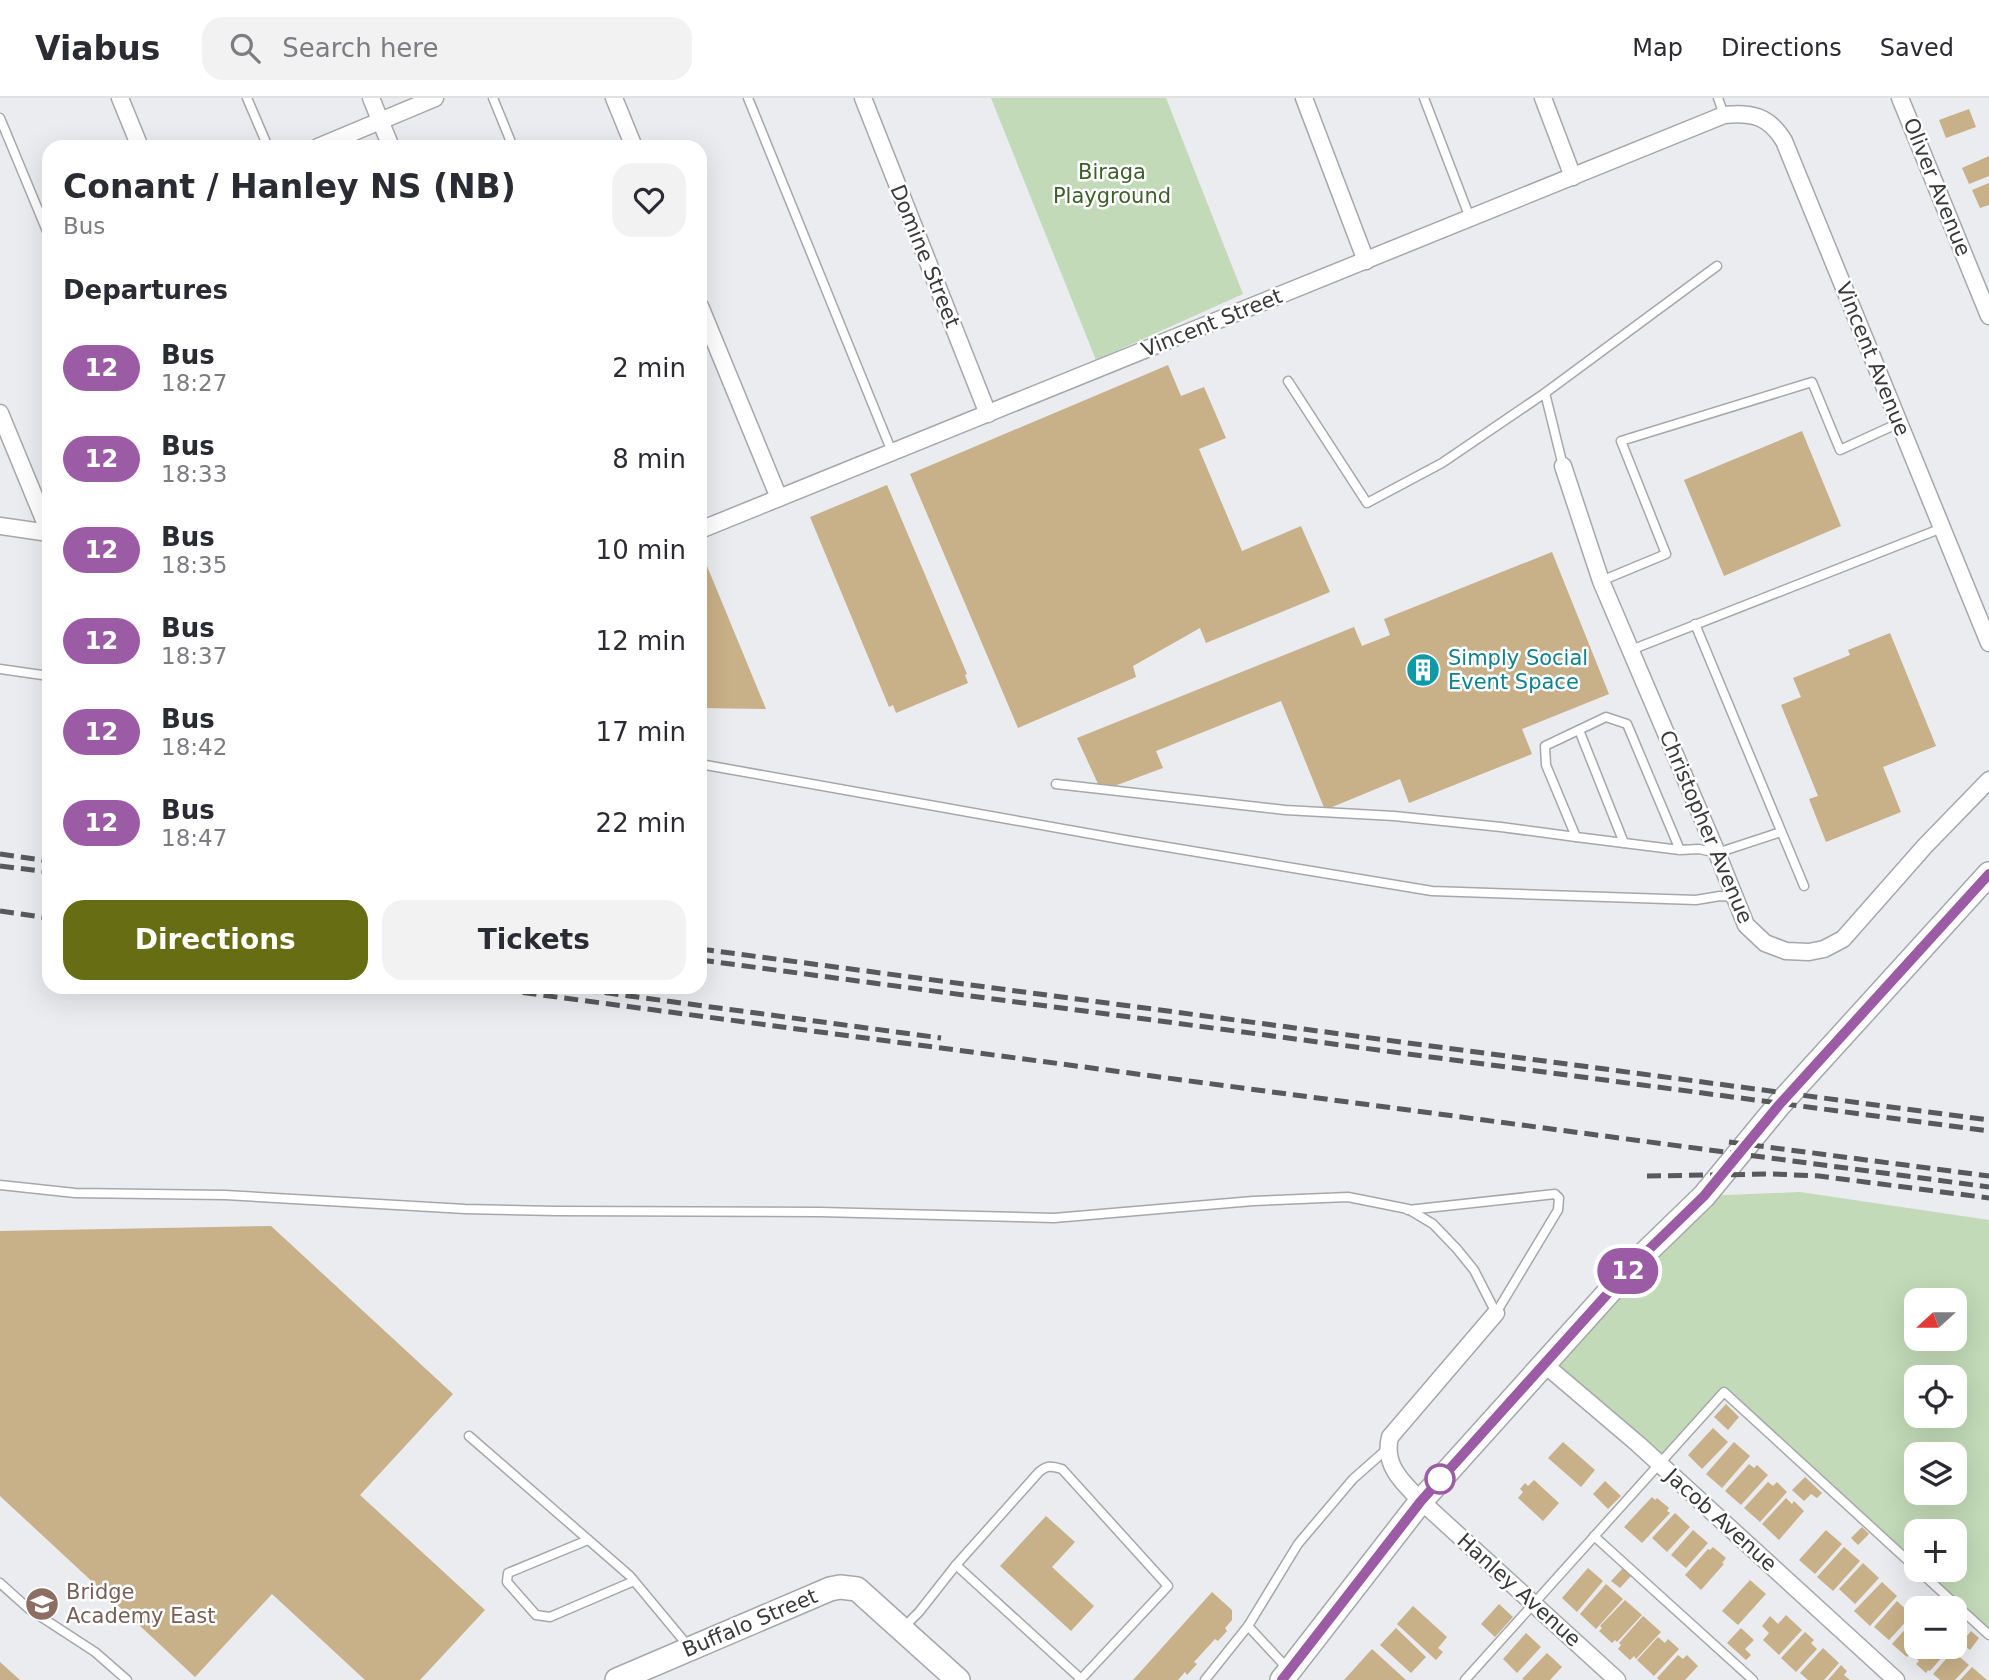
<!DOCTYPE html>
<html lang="en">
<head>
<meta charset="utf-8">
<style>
	:root { --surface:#fff; --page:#f2f2f3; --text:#2b2b33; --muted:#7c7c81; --line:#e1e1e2; --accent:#666d13 }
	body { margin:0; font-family:"DejaVu Sans",sans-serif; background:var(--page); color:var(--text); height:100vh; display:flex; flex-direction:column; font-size:26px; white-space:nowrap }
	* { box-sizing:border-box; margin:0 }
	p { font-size:23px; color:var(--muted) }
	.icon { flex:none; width:38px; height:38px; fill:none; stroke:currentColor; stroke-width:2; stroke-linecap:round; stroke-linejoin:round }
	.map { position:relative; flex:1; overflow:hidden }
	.details { position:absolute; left:42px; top:42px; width:665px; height:854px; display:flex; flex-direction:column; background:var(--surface); border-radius:21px; box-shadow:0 7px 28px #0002 }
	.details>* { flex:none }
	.badge { padding:0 14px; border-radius:23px; font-size:24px; line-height:46px }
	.needle { width:46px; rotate:249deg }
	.fabs { position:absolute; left:1904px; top:1190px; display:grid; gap:14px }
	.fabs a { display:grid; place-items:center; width:63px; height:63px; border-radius:14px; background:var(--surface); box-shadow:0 7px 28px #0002; font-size:35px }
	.map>.badge { position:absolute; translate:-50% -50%; box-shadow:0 0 0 4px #fff }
	h2 { padding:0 21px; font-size:26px; line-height:63px }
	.round { display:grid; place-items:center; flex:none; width:74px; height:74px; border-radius:21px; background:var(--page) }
	.headline { display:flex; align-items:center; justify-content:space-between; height:119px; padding:0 21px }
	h1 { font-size:33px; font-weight:600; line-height:52px }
	.cta { display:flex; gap:14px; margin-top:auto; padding:14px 21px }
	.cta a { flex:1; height:80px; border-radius:21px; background:var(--accent); color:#fff; font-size:28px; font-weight:600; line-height:80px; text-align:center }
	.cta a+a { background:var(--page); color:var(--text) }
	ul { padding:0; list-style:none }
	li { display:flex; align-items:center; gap:21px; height:91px; padding:0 21px }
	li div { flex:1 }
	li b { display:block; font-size:26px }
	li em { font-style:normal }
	li .badge { min-width:77px; font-weight:700; text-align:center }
	header { display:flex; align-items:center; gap:42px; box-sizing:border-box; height:98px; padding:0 35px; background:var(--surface); border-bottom:2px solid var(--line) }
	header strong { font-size:33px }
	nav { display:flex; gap:38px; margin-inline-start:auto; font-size:24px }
	.search { width:490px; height:63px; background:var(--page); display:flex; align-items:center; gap:18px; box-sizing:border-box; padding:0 24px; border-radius:21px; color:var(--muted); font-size:26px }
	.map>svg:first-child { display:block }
	.green { fill:#c2dab7; fill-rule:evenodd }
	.building { fill:#c8b088 }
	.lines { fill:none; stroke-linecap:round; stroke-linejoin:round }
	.lane-casing { stroke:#a6a7ab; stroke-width:11 }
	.street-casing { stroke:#a6a7ab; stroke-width:19 }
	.secondary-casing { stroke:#a6a7ab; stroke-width:26 }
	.lane { stroke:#fff; stroke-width:8 }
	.street { stroke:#fff; stroke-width:16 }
	.secondary { stroke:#fff; stroke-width:23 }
	.rail { stroke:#57595a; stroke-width:5; stroke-dasharray:14 7; stroke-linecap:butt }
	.line-casing { stroke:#fff; stroke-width:16 }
	.line { stroke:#9b5ba5; stroke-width:10 }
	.stop-dot { fill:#fff; stroke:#9b5ba5; stroke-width:3.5 }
	.labels { text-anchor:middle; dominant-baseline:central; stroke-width:5; stroke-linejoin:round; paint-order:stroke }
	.park-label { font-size:21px; fill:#3d602a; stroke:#fff }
	.street-label { font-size:21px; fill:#38393a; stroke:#fff }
	.culture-label { font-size:21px; fill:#0d838f; stroke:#fff; text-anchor:start }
	.education-label { font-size:21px; fill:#785e54; stroke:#fff; text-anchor:start }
</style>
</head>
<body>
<header>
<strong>Viabus</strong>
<div class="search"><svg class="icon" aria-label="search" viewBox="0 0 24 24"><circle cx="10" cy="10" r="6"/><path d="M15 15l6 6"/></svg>Search here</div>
<nav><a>Map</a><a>Directions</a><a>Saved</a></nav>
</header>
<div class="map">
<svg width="1989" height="1582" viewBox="0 0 1989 1582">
	<rect width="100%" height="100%" fill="#eaecf0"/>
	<!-- green -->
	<g class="green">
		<polygon points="991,0 1166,0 1243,196 1096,262"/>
		<path d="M1800,1094l189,28v415l-71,-65h37v-39h-39v37l-192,-176 -65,71 -115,-99 160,-168zM1916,1202h39v39h-39zM1916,1279h39v39h-39zM1916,1356h39v39h-39z"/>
	</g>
	<!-- building -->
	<g class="building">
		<polygon points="1969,11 1976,29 1946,40 1939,22"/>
		<polygon points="1989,58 1989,78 1969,86 1962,70"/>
		<polygon points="1989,85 1989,107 1980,110 1972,92"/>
		<polygon points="1168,267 1181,298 1204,289 1226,340 1199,351 1242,453 1301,428 1330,494 1206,545 1200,530 1133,568 1136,579 1018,630 910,376"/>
		<polygon points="1802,333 1841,428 1724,478 1684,382"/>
		<polygon points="887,387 967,576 965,577 968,585 896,615 893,607 889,609 810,419"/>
		<polygon points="700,451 766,611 700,610"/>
		<polygon points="1552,454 1609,596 1522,631 1532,656 1409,705 1400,681 1325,712 1281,603 1156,653 1163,670 1109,690 1099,688 1077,640 1354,529 1362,548 1390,537 1384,521"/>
		<polygon points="1890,535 1936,648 1883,669 1901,714 1826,744 1809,701 1818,698 1781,607 1801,599 1793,580 1850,557 1848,552"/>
		<polygon points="271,1128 453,1296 360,1397 485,1512 420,1582 365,1582 272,1496 195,1579 0,1398 0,1133"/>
		<polygon points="1726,1306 1739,1319 1728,1332 1714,1319"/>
		<polygon points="1713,1330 1728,1344 1702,1371 1688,1357"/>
		<polygon points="1563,1344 1595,1372 1581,1389 1548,1360"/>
		<polygon points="1734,1344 1750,1358 1722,1390 1706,1376"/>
		<polygon points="1749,1366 1754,1370 1757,1367 1768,1377 1741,1407 1725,1393"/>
		<polygon points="1805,1379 1822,1395 1817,1400 1811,1396 1804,1403 1792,1392"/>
		<polygon points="1534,1382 1559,1405 1543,1423 1518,1400 1523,1394 1520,1391 1525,1385 1528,1388"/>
		<polygon points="1605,1383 1621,1398 1608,1411 1593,1396"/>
		<polygon points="1768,1384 1773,1388 1777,1384 1787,1394 1760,1424 1744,1410"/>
		<polygon points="1652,1399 1655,1402 1657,1400 1669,1410 1667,1413 1670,1415 1642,1445 1624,1429"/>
		<polygon points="1786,1400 1792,1406 1794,1403 1804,1413 1779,1442 1762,1426"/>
		<polygon points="1675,1415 1690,1429 1667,1454 1652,1440"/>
		<polygon points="1046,1418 1075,1444 1052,1469 1094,1508 1071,1533 1000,1468"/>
		<polygon points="1862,1429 1869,1436 1858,1447 1851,1440"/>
		<polygon points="1693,1432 1708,1445 1686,1470 1671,1457"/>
		<polygon points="1826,1432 1842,1446 1815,1476 1799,1462"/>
		<polygon points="1713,1449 1726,1460 1722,1465 1724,1466 1701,1492 1685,1477 1708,1451 1710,1452"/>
		<polygon points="1844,1449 1860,1463 1833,1493 1817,1479"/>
		<polygon points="1863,1465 1879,1480 1855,1506 1839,1491"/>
		<polygon points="1588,1470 1603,1483 1577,1514 1562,1500"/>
		<polygon points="1623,1470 1631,1478 1620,1490 1611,1483"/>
		<polygon points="1750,1482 1766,1496 1738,1527 1722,1513"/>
		<polygon points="1882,1484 1897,1498 1870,1528 1854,1513"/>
		<polygon points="1606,1486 1623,1501 1596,1531 1580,1516"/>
		<polygon points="1212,1494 1232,1512 1232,1522 1225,1530 1227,1533 1218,1543 1215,1541 1194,1564 1197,1566 1187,1577 1185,1574 1178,1582 1133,1582"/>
		<polygon points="1625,1502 1642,1517 1617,1544 1615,1542 1612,1545 1599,1533 1602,1530 1600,1528"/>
		<polygon points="1897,1503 1912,1517 1889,1542 1874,1529"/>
		<polygon points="1499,1506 1513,1519 1495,1539 1481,1526"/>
		<polygon points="1413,1508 1447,1539 1438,1550 1443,1554 1436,1562 1397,1526"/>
		<polygon points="1786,1517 1802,1532 1779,1557 1763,1542 1769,1535 1762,1528 1770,1518 1778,1526"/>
		<polygon points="1643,1518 1661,1534 1636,1561 1634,1558 1630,1562 1618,1551 1621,1547 1619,1545"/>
		<polygon points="1916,1519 1916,1549 1907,1559 1892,1546"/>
		<polygon points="1396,1530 1426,1559 1411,1575 1380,1547"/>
		<polygon points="1741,1530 1754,1542 1745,1551 1751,1557 1746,1562 1727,1545"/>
		<polygon points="1971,1533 1979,1540 1970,1552 1961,1545"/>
		<polygon points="1805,1534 1814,1542 1811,1545 1817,1551 1796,1574 1781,1560"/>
		<polygon points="1526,1535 1541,1549 1517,1575 1503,1561"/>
		<polygon points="1658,1539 1665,1545 1668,1541 1679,1551 1654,1578 1637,1562"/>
		<polygon points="1924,1549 1949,1549 1950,1550 1930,1573 1928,1572 1926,1575 1916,1566 1919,1563 1915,1559"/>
		<polygon points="1823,1550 1839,1565 1824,1582 1808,1582 1800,1575"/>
		<polygon points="1372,1551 1406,1582 1344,1582"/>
		<polygon points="1953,1553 1969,1567 1955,1582 1940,1582 1933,1576"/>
		<polygon points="1547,1555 1562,1569 1550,1582 1524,1582 1522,1581"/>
		<polygon points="1678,1557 1683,1561 1687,1557 1698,1568 1685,1582 1659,1582 1657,1580"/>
		<polygon points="0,1564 20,1582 0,1582"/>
		<polygon points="1841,1567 1847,1573 1844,1577 1850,1582 1828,1582"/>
		<polygon points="1972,1569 1987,1582 1960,1582"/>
	</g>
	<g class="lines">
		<!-- lane casing -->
		<g class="lane-casing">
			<g id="lane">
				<polyline points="247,0 268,49"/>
				<polyline points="493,0 513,49"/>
				<polyline points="748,0 892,354"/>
				<polyline points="1424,0 1470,120"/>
				<polyline points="1718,0 1724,17"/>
				<polyline points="0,20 49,138"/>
				<polyline points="1288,283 1367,405 1442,365 1545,295"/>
				<polyline points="1563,368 1545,295 1717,168"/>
				<polyline points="1601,483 1666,456 1621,343 1812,284 1840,352 1899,325"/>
				<polyline points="1695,526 1804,788"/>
				<polyline points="1631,552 1942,430"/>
				<polyline points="0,571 49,578"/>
				<polyline points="1579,632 1624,745"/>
				<polyline points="700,666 1125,742 1432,793 1696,802 1720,798 1735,799"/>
				<polyline points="1056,686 1285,712 1394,718 1501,729 1576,739"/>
				<polyline points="1680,752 1627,626 1606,619 1545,648 1546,667 1576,739 1680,752 1699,751 1717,755 1781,734"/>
				<polyline points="0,1087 75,1095 225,1097 465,1111 556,1113 820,1114 1054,1120 1253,1103 1348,1099 1408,1111 1433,1126 1457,1151 1474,1172 1496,1215"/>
				<polyline points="1408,1112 1555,1096 1559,1100 1558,1112 1496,1215"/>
				<polyline points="469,1338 630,1478 689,1549"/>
				<polyline points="1594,1438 1753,1582"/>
				<polyline points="588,1442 508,1475 507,1484 536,1517 550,1519 634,1483"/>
				<polyline points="1918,1472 1989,1537"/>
				<polyline points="0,1485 29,1511 95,1554 127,1582"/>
				<polyline points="1248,1528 1287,1570"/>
				<polyline points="904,1529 919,1514 956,1467"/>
				<path d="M1079,1582l2,-1 87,-93 -106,-117c-10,-3 -15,-4 -23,3l-83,93 125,114"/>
				<polyline points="1205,1582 1248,1528 1298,1446 1353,1381 1387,1351"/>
				<polyline points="1465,1582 1724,1294 1916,1470"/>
			</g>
		</g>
		<!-- street casing -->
		<g class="street-casing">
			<g id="street">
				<polyline points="120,0 140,49"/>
				<polyline points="371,0 391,49"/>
				<polyline points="614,0 634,49"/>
				<polyline points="863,0 988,316"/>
				<polyline points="1304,0 1366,163"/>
				<polyline points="1543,0 1573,79"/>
				<polyline points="1900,0 1989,218"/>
				<polyline points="318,49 435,0"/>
				<polyline points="700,208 779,400"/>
				<polyline points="0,315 49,434"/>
				<polyline points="1563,368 1601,483 1717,755 1746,827 1765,845 1786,853 1809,854 1824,851 1843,841 1925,748 1989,682"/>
				<polyline points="0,428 49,435"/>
				<path d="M700,432l1024,-415c28,-3 45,1 60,26l205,502"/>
				<path d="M1496,1215l-106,124c-7,28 12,45 31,64l196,179"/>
				<polyline points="1544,1266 1638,1346 1896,1582"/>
			</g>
		</g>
		<!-- secondary casing -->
		<g class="secondary-casing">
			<g id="secondary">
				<polyline points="617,1582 830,1491 840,1489 857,1491 958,1582"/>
				<polyline points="1282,1582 1421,1403 1637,1163 1704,1098 1779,1007 1989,776"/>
			</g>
		</g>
		<!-- lane -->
		<use href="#lane" class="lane"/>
		<!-- street -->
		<use href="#street" class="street"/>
		<!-- secondary -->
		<use href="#secondary" class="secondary"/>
		<!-- rail -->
		<g class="rail">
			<polyline points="0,756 49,763"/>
			<polyline points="0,768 49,774"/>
			<polyline points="0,813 49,820"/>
			<polyline points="700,851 1989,1022"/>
			<polyline points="700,862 1989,1033"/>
			<polyline points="481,889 1989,1089"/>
			<polyline points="563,889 941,940"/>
			<polyline points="1729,1044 1989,1078"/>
			<polyline points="1647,1078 1773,1076 1819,1078 1989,1100"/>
		</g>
	</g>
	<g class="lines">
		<!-- line casing -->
		<g class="line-casing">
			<polyline id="line" points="1282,1582 1421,1403 1637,1163 1704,1098 1779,1007 1989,776"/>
		</g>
		<!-- line -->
		<use href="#line" class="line"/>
	</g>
	<!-- icons -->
	<defs>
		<g id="building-disc" transform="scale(1.75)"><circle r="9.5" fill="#0f9aa8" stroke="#fff"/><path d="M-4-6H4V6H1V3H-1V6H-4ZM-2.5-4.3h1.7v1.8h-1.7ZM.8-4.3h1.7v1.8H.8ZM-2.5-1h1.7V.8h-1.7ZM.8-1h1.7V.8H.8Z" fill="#fff"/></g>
		<g id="school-disc" transform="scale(1.75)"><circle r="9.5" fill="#8d6e63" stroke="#fff"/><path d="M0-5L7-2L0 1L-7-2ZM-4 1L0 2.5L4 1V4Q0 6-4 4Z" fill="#fff"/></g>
	</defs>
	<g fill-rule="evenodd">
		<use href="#building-disc" x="1423" y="572"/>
		<use href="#school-disc" x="42" y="1506"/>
	</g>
	<!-- markers -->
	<circle class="stop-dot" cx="1440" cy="1381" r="14"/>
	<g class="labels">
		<!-- park labels -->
		<g class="park-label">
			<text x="1112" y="74">Biraga<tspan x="1112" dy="24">Playground</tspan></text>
		</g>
		<!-- street labels -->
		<g class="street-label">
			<text transform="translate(1937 89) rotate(68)">Oliver Avenue</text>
			<text transform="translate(925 158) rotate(68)">Domine Street</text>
			<text transform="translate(1212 225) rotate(-22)">Vincent Street</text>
			<text transform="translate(1873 261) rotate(68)">Vincent Avenue</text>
			<text transform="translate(1706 729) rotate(67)">Christopher Avenue</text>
			<text transform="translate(1721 1422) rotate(42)">Jacob Avenue</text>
			<text transform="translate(1519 1492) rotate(42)">Hanley Avenue</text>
			<text transform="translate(750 1525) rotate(-23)">Buffalo Street</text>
		</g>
		<!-- culture labels -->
		<g class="culture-label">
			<text x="1448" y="560">Simply Social<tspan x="1448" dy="24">Event Space</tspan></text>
		</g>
		<!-- education labels -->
		<g class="education-label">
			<text x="66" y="1494">Bridge<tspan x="66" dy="24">Academy East</tspan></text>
		</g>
	</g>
</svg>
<div class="fabs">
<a><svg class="needle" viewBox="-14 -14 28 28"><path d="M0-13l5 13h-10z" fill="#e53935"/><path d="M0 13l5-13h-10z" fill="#7c7c81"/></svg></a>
<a><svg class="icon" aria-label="locate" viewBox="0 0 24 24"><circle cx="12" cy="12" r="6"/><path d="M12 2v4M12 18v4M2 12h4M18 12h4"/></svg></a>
<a><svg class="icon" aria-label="layers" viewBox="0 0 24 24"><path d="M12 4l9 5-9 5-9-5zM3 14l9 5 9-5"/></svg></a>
<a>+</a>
<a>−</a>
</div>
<b class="badge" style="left:1628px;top:1173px;background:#9b5ba5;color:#fff">12</b>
<section class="details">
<div class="headline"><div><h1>Conant / Hanley NS (NB)</h1><p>Bus</p></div><a class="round"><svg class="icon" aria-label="heart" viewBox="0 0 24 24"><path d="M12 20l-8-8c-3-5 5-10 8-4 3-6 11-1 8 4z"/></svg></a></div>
<h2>Departures</h2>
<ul>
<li><span class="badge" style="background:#9b5ba5;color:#fff">12</span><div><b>Bus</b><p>18:27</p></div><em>2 min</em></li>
<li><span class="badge" style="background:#9b5ba5;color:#fff">12</span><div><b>Bus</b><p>18:33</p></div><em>8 min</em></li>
<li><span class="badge" style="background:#9b5ba5;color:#fff">12</span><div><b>Bus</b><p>18:35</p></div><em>10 min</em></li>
<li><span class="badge" style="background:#9b5ba5;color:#fff">12</span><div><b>Bus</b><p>18:37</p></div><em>12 min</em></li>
<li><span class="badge" style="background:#9b5ba5;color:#fff">12</span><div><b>Bus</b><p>18:42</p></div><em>17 min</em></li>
<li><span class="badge" style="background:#9b5ba5;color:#fff">12</span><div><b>Bus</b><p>18:47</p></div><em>22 min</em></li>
</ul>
<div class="cta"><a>Directions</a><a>Tickets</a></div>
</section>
</div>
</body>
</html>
